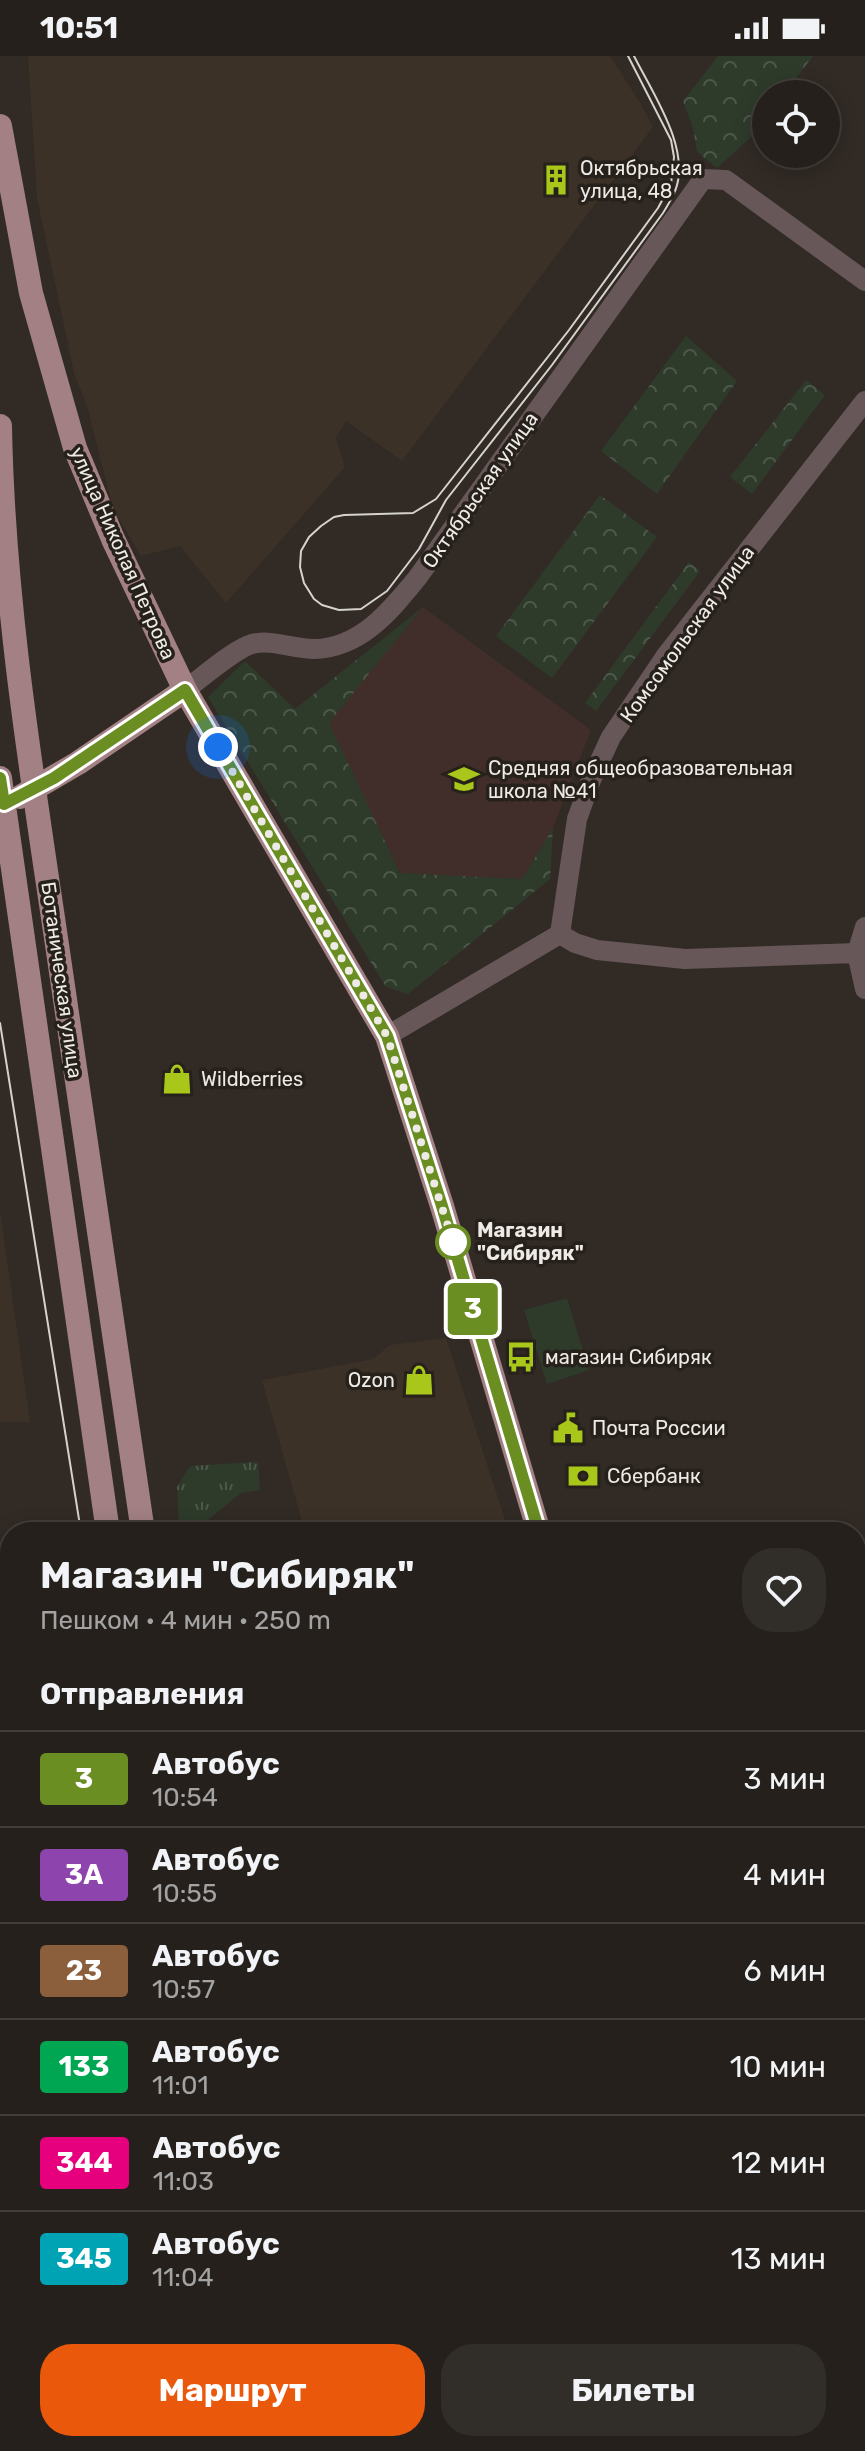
<!DOCTYPE html>
<html lang="ru">
<head>
<meta charset="utf-8">
<style>
	:root { --surface:#25201c; --page:#312d29; --text:#f1f3f6; --muted:#a3a3a3; --line:#423e3b; --accent:#ea580c }
	body { margin:0; font-family:Rubik,sans-serif; background:var(--page); color:var(--text); height:100vh; display:flex; flex-direction:column; font-size:30px; white-space:nowrap }
	* { box-sizing:border-box; margin:0 }
	p { font-size:26px; color:var(--muted) }
	.icon { flex:none; width:44px; height:44px; fill:none; stroke:currentColor; stroke-width:2; stroke-linecap:round; stroke-linejoin:round }
	.map { position:relative; flex:1; overflow:hidden }
	.sheet { position:absolute; left:0px; top:1466px; width:866px; height:930px; display:flex; flex-direction:column; background:var(--surface); border-radius:32px 32px 0 0; box-shadow:0 4px 20px #0003,0 0 0 2px var(--line) }
	.sheet>* { flex:none }
	.badge { padding:0 16px; border-radius:6px; font-size:28px; line-height:52px }
	.tools { position:absolute; left:752px; top:24px; display:grid; gap:16px }
	.tools a { display:grid; place-items:center; width:88px; height:88px; border-radius:50%; background:var(--surface); box-shadow:0 4px 20px #0003,0 0 0 2px var(--line); font-size:40px }
	.you { position:absolute; width:40px; height:40px; margin:-20px; border:6px solid #fff; border-radius:50%; background:#1a73e8; box-shadow:0 0 0 12px #1a73e833 }
	.map>.badge { position:absolute; translate:-50% -50%; box-shadow:0 0 0 4px #fff }
	h2 { padding:0 40px; font-size:30px; line-height:72px }
	.round { display:grid; place-items:center; flex:none; width:84px; height:84px; border-radius:32px; background:var(--page) }
	.summary { display:flex; align-items:center; justify-content:space-between; height:136px; padding:0 40px }
	h1 { font-size:38px; font-weight:700; line-height:60px }
	.button { display:flex; gap:16px; margin-top:auto; padding:16px 40px }
	.button a { flex:1; height:92px; border-radius:32px; background:var(--accent); color:#fff; font-size:32px; font-weight:700; line-height:92px; text-align:center }
	.button a+a { background:var(--page); color:var(--text) }
	ul { padding:0; list-style:none }
	li { display:flex; align-items:center; gap:24px; height:96px; padding:0 40px; border-top:2px solid var(--line) }
	li div { flex:1 }
	li b { display:block; font-size:30px }
	li em { font-style:normal }
	li .badge { min-width:88px; font-weight:700; text-align:center }
	.status { display:flex; justify-content:space-between; align-items:center; height:56px; padding:0 40px; background:var(--surface); direction:ltr }
	.status svg { height:22px; fill:currentColor }
	.map>svg:first-child { display:block }
	.built { fill:#3c3127 }
	.education { fill:#412e2a }
	.grass { fill:url(#grass-tufts) }
	.forest { fill:url(#forest-crowns) }
	.pitch { fill:#2e3b2b }
	.lines { fill:none; stroke-linecap:round; stroke-linejoin:round }
	.minor { stroke:#685758; stroke-width:20 }
	.major { stroke:#a28083; stroke-width:24 }
	.tram { stroke:#d6d2cd; stroke-width:2 }
	.line-casing { stroke:#fff; stroke-width:18 }
	.line { stroke:#6b8e23; stroke-width:12 }
	.walk { stroke:#eeeae6; stroke-width:8; stroke-dasharray:0 14.4 }
	.stop-dot { fill:#fff; stroke:#6b8e23; stroke-width:4 }
	.labels { text-anchor:middle; dominant-baseline:central; stroke-width:7; stroke-linejoin:round; paint-order:stroke }
	.poi-label { font-size:20px; fill:#eeeae6; stroke:#27211b; text-anchor:start }
	.street-label { font-size:20px; fill:#eeeae6; stroke:#27211b }
	.stop-label { font-size:20px; font-weight:bold; fill:#eeeae6; stroke:#27211b; text-anchor:start }
</style>
</head>
<body>
<div class="status"><b>10:51</b><svg viewBox="0 0 49 12"><path d="M0 12V9h3v3zM5 12V6h3v6zM10 12V3h3v9zM15 12V0h3v12zM26 1h20v11H26zM47 4h2v5h-2z"/></svg></div>
<div class="map">
<svg width="865" height="2395" viewBox="0 0 865 2395">
	<defs>
		<pattern id="grass-tufts" width="24" height="20" patternUnits="userSpaceOnUse" patternTransform="scale(2)"><rect width="24" height="20" fill="#2e3b2b"/><path d="M3 7l-1-3M5 7V3M7 7l1-3M15 17l-1-3M17 17v-4M19 17l1-3" fill="none" stroke="#4d584a"/></pattern>
		<pattern id="forest-crowns" width="20" height="18" patternUnits="userSpaceOnUse" patternTransform="scale(2)"><rect width="20" height="18" fill="#2e3b2b"/><path d="M2 6a3 3 0 1 1 6 0M12 15a3 3 0 1 1 6 0" fill="none" stroke="#4d584a"/></pattern>
	</defs>
	<rect width="100%" height="100%" fill="#312a25"/>
	<!-- built -->
	<g class="built">
		<polygon points="28,0 610,0 639,45 653,71 402,405 346,365 336,382 345,411 226,547 180,490 141,500 113,453 88,353 74,317 37,142"/>
		<polygon points="0,1155 30,1366 0,1366"/>
		<polygon points="446,1282 509,1476 305,1476 262,1324 373,1303 390,1289"/>
		<polygon points="10,1572 10,2026 0,2027 0,1573"/>
		<polygon points="0,2220 3,2221 10,2237 10,2386 81,2386 87,2395 0,2395"/>
	</g>
	<!-- education -->
	<polygon class="education" points="423,551 591,674 553,772 522,823 400,817 328,667"/>
	<!-- grass -->
	<polygon class="grass" points="258,1406 260,1434 241,1437 203,1468 179,1472 177,1431 190,1410"/>
	<!-- forest -->
	<g class="forest">
		<polygon points="718,0 813,0 784,38 766,38 766,61 749,83 717,112 697,96 693,72 683,45"/>
		<polygon points="686,280 737,325 657,438 601,395"/>
		<polygon points="806,324 825,339 752,438 730,421"/>
		<polygon points="600,439 657,481 552,622 496,580"/>
		<polygon points="689,506 700,515 596,655 585,647"/>
		<polygon points="423,551 329,667 400,817 522,823 553,772 550,823 408,938 386,931 208,641 245,605 295,653"/>
	</g>
	<!-- pitch -->
	<polygon class="pitch" points="567,1242 589,1314 547,1328 524,1254"/>
	<g class="lines">
		<!-- minor -->
		<g class="minor">
			<path d="M185,634c15,-11 51,-42 67,-46 20,-5 41,5 62,5 47,-1 77,-39 104,-72l285,-398 23,1 139,101"/>
			<polyline points="560,878 575,887 597,894 685,903 857,897 865,933"/>
			<polyline points="857,897 865,871"/>
			<polyline points="387,980 560,878 577,763 591,724 611,681 665,601 865,345"/>
			<polyline points="856,2143 865,2134"/>
			<polyline points="856,2315 865,2317"/>
			<polyline points="329,2395 331,2386"/>
			<polyline points="712,2395 714,2386"/>
			<polyline points="853,2395 865,2365"/>
		</g>
		<!-- major -->
		<g class="major">
			<polyline points="0,70 31,237 75,392 113,483 185,634 387,980 442,1150 539,1476"/>
			<path d="M0,370c3,172 31,343 56,512 28,198 57,396 87,594"/>
			<polyline points="0,722 108,1476"/>
			<polyline points="20,741 78,707 185,634"/>
			<polyline points="0,2071 10,2070"/>
			<polyline points="241,2386 242,2395"/>
			<polyline points="524,2395 527,2386"/>
		</g>
		<!-- tram -->
		<g class="tram">
			<path d="M628,0l43,84 3,17 -3,27 -13,24 -89,122 -133,169 -23,14 -69,2 -10,2 -13,9 -12,11 -8,14 -1,16 4,16 10,16 8,6 17,5 22,-1 26,-18 32,-42 27,-49 106,-135 111,-152c4,-7 9,-14 12,-22 17,-41 -23,-99 -41,-135"/>
			<polyline points="0,967 81,1476"/>
			<polyline points="221,2386 222,2395"/>
		</g>
	</g>
	<g class="lines">
		<!-- line casing -->
		<g class="line-casing">
			<polyline id="line" points="0,722 4,748 54,722 185,634 387,980 442,1150 539,1476"/>
		</g>
		<!-- line -->
		<use href="#line" class="line"/>
		<!-- walk -->
		<polyline class="walk" points="218,691 387,980 453,1186"/>
	</g>
	<!-- icons -->
	<defs>
		<g id="building-bare" transform="scale(2.4)"><path d="M-4-6H4V6H1V3H-1V6H-4ZM-2.5-4.3h1.7v1.8h-1.7ZM.8-4.3h1.7v1.8H.8ZM-2.5-1h1.7V.8h-1.7ZM.8-1h1.7V.8H.8Z" fill="#a9c71a" stroke="#27211b" stroke-width="2.5" paint-order="stroke"/></g>
		<g id="school-bare" transform="scale(2.4)"><path d="M0-5L7-2L0 1L-7-2ZM-4 1L0 2.5L4 1V4Q0 6-4 4Z" fill="#a9c71a" stroke="#27211b" stroke-width="2.5" paint-order="stroke"/></g>
		<g id="shop-bare" transform="scale(2.4)"><path d="M-5-2.5h2.3a2.7 3.5 0 0 1 5.4 0H5L5.5 6h-11ZM-1.5-2.5h3a1.5 2.3 0 0 0-3 0Z" fill="#a9c71a" stroke="#27211b" stroke-width="2.5" paint-order="stroke"/></g>
		<g id="bus-bare" transform="scale(2.4)"><path d="M-5-6H5V4H4V6H2V4H-2V6H-4V4H-5ZM-3.5-4V0h7V-4ZM-3.5 1.2v1.5H-2V1.2ZM2 1.2v1.5H3.5V1.2Z" fill="#a9c71a" stroke="#27211b" stroke-width="2.5" paint-order="stroke"/></g>
		<g id="civic-bare" transform="scale(2.4)"><path d="M-.6-6.5H3V-4.5H.6V-3L4-1V1h2V6H-6V1h2V-1L-.6-3ZM-1.2 2.5V6h2.4V2.5Z" fill="#a9c71a" stroke="#27211b" stroke-width="2.5" paint-order="stroke"/></g>
		<g id="bank-bare" transform="scale(2.4)"><path d="M-6-4H6V4H-6ZM0-2.3a2.3 2.3 0 1 0 0 4.6a2.3 2.3 0 1 0 0-4.6Z" fill="#a9c71a" stroke="#27211b" stroke-width="2.5" paint-order="stroke"/></g>
	</defs>
	<g fill-rule="evenodd">
		<use href="#building-bare" x="556" y="124"/>
		<use href="#school-bare" x="464" y="723"/>
		<use href="#shop-bare" x="177" y="1023"/>
		<use href="#bus-bare" x="521" y="1301"/>
		<use href="#shop-bare" x="419" y="1324"/>
		<use href="#civic-bare" x="568" y="1372"/>
		<use href="#bank-bare" x="583" y="1420"/>
	</g>
	<!-- markers -->
	<circle class="stop-dot" cx="453" cy="1186" r="16"/>
	<g class="labels">
		<!-- poi labels -->
		<g class="poi-label">
			<text x="580" y="112">Октябрьская<tspan x="580" dy="23">улица, 48</tspan></text>
			<text x="488" y="712">Средняя общеобразовательная<tspan x="488" dy="23">школа №41</tspan></text>
			<text x="201" y="1023">Wildberries</text>
			<text x="545" y="1301">магазин Сибиряк</text>
			<text x="395" y="1324" text-anchor="end">Ozon</text>
			<text x="592" y="1372">Почта России</text>
			<text x="607" y="1420">Сбербанк</text>
		</g>
		<!-- street labels -->
		<g class="street-label">
			<text transform="translate(480 434) rotate(-55)">Октябрьская улица</text>
			<text transform="translate(123 497) rotate(66)">улица Николая Петрова</text>
			<text transform="translate(687 578) rotate(-54)">Комсомольская улица</text>
			<text transform="translate(62 924) rotate(82)">Ботаническая улица</text>
		</g>
		<!-- stop labels -->
		<g class="stop-label">
			<text x="477" y="1174">Магазин<tspan x="477" dy="23">"Сибиряк"</tspan></text>
		</g>
	</g>
</svg>
<div class="tools">
<a><svg class="icon" aria-label="locate" viewBox="0 0 24 24"><circle cx="12" cy="12" r="6"/><path d="M12 2v4M12 18v4M2 12h4M18 12h4"/></svg></a>
</div>
<div class="you" style="left:218px;top:691px"></div>
<b class="badge" style="left:473px;top:1253px;background:#6b8e23;color:#fff">3</b>
<section class="sheet">
<div class="summary"><div><h1>Магазин &quot;Сибиряк&quot;</h1><p>Пешком · 4 мин · 250 m</p></div><a class="round"><svg class="icon" aria-label="heart" viewBox="0 0 24 24"><path d="M12 20l-8-8c-3-5 5-10 8-4 3-6 11-1 8 4z"/></svg></a></div>
<h2>Отправления</h2>
<ul>
<li><span class="badge" style="background:#6b8e23;color:#fff">3</span><div><b>Автобус</b><p>10:54</p></div><em>3 мин</em></li>
<li><span class="badge" style="background:#8e44ad;color:#fff">3А</span><div><b>Автобус</b><p>10:55</p></div><em>4 мин</em></li>
<li><span class="badge" style="background:#8b5e3c;color:#fff">23</span><div><b>Автобус</b><p>10:57</p></div><em>6 мин</em></li>
<li><span class="badge" style="background:#00a651;color:#fff">133</span><div><b>Автобус</b><p>11:01</p></div><em>10 мин</em></li>
<li><span class="badge" style="background:#e6007e;color:#fff">344</span><div><b>Автобус</b><p>11:03</p></div><em>12 мин</em></li>
<li><span class="badge" style="background:#00a3b4;color:#fff">345</span><div><b>Автобус</b><p>11:04</p></div><em>13 мин</em></li>
</ul>
<div class="button"><a>Маршрут</a><a>Билеты</a></div>
</section>
</div>
</body>
</html>
